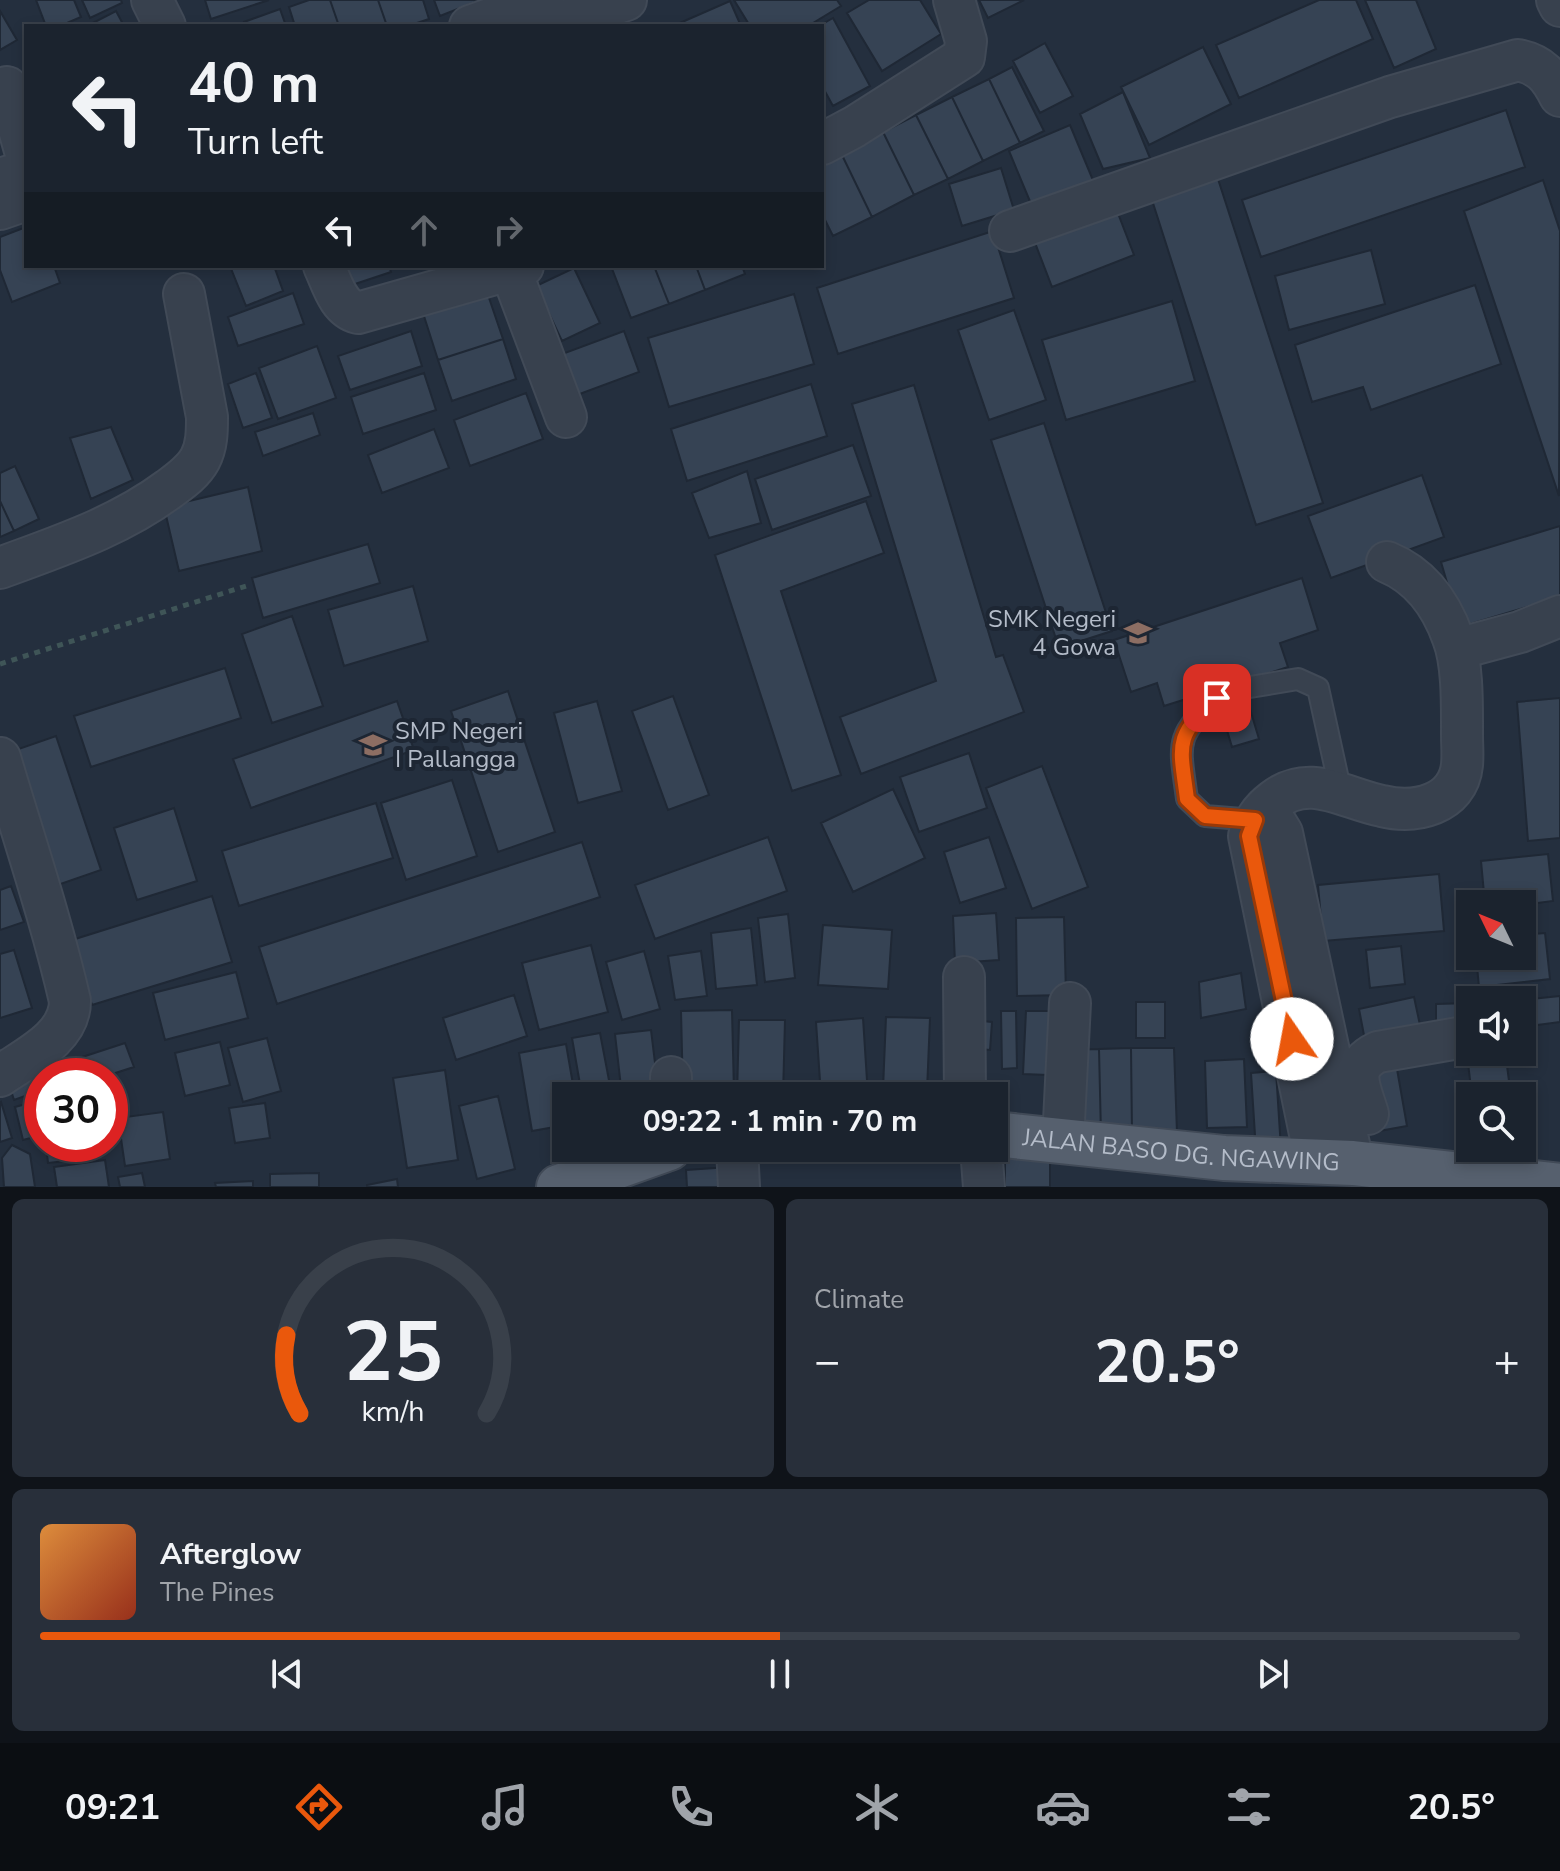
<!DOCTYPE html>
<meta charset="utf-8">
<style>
:root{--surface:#1b232e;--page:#282f3a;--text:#f1f3f6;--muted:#a0a4aa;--line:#39404a;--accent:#ea580c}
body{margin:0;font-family:"Nunito Sans",sans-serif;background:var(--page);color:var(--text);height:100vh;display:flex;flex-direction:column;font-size:30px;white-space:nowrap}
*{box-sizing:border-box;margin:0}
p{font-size:26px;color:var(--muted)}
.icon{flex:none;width:44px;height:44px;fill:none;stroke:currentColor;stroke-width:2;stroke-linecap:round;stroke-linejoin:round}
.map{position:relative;height:1187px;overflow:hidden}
.side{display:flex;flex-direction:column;gap:12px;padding:12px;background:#0f1319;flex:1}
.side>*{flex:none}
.guide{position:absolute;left:24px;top:24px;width:800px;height:244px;border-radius:0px;box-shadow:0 4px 12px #0003,0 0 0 2px var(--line);background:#1b232e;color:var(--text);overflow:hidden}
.needle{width:52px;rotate:313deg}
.fabs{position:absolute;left:1456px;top:890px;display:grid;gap:16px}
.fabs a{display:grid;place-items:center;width:80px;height:80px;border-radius:0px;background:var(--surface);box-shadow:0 4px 12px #0003,0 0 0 2px var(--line);font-size:40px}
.speed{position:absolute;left:24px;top:1058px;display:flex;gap:16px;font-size:40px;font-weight:700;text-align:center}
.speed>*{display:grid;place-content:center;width:104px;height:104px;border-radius:50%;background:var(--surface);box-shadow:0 4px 12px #0003,0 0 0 2px var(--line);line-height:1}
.speed .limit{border:12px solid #d22;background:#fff;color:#111}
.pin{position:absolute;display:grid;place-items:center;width:68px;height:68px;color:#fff;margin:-34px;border-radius:16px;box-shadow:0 4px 12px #0006}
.me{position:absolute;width:88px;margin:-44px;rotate:348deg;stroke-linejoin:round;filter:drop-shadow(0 0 6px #0008)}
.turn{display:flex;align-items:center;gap:28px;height:168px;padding:0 32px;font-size:36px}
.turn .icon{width:104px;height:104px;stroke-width:2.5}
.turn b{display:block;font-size:56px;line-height:68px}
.lanes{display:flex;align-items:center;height:76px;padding:0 32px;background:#0003;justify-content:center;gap:40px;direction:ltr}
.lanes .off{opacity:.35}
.big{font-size:60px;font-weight:700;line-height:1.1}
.side .widget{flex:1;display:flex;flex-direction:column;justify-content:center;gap:12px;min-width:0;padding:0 28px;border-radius:12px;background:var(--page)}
.side .dial{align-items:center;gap:0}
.dial svg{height:208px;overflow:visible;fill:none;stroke:var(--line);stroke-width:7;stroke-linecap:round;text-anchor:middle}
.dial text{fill:var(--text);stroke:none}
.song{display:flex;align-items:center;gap:24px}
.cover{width:96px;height:96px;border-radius:12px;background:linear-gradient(135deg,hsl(30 70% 55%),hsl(10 70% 35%))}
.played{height:8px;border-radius:4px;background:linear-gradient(90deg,var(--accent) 50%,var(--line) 50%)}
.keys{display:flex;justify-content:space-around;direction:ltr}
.heat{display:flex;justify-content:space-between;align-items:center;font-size:44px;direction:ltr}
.side .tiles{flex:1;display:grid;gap:12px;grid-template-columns:1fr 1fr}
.widget:last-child{grid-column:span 2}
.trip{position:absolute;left:552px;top:1082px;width:456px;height:80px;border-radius:0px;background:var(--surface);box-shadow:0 4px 12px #0003,0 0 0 2px var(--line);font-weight:700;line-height:80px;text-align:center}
.tab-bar{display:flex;height:128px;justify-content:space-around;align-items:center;background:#0b0e12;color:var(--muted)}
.tab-bar .icon{width:56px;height:56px}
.tab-bar .current{color:var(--accent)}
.tab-bar b{font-size:36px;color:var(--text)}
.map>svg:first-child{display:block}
.building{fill:#364354;stroke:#1f2835;stroke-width:2}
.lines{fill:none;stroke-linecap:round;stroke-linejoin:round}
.lane-casing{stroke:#414a57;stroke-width:24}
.street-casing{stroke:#414a57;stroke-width:44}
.primary-casing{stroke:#414a57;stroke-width:48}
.path{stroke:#3f5557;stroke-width:5;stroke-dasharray:6 6;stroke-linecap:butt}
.lane{stroke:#38414e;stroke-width:20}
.street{stroke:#38414e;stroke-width:40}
.primary{stroke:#56606e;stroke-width:44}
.route-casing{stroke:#983908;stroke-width:20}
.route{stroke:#ea580c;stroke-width:14}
.labels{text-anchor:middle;stroke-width:8;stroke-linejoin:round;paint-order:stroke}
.poi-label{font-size:24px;fill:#b4bcc9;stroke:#1d2633;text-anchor:end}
.street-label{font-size:24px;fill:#b4bcc9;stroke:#1d2633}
</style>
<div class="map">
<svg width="1560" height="1187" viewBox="0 0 1560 1187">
<rect width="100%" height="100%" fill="#242f3e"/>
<path class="building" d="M36,0H74L81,17L60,26H46Z
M82,0H121L122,3L90,18Z
M205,0H269L211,19Z
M309,0H330L339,26H295L289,7Z
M330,0H378L387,26H339Z
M378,0H423L429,19L408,26H387Z
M434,0H478V1L440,16Z
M734,0H837L841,6L808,26H750Z
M869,0H920L941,34L882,71L847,13Z
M979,0H1024L988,18Z
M1319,0H1356L1373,39L1239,98L1216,45Z
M1365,0H1416L1436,49L1394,68Z
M730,1L741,26H673Z
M280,9L286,26H245L244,22Z
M0,11L17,40L0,50Z
M116,11L124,26H87Z
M833,18L870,86L833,106L822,86V26H819Z
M1045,43L1073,96L1040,113L1013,61Z
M1203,47L1231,104L1149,145L1121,87Z
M1012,67L1044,131L1020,143L989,79Z
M989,79L1020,143L983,161L952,97Z
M1123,92L1150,158L1103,169L1080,114Z
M952,97L983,161L948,179L916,115Z
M1506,110L1525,167L1261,257L1242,200Z
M916,115L948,179L914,195L883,132Z
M1070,125L1095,185L1034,211L1009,151Z
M883,132L914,195L872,217L841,153Z
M841,153L872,217L833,236L822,214V162Z
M1001,168L1014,210L962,226L949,184Z
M1218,179L1323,503L1256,525L1152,200Z
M1543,180L1560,231L1559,496L1464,211Z
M1114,203L1134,255L1052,287L1032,235Z
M26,227V266H54L60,283L12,302L0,270V237Z
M993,231L1014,298L838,354L817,288Z
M1371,250L1385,304L1289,330L1275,276Z
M230,266H274L283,291L246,306Z
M339,266H389L391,272L346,287Z
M611,266H654L669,304L631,318Z
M654,266H696L705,290L669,304Z
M696,266H742L745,274L705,290Z
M574,268L600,323L562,341L536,286Z
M1475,285L1501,364L1371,410L1363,387L1312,402L1295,345Z
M487,292L503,339L438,360L423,313Z
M293,293L304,324L238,346L228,317Z
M794,294L814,364L669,407L648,338Z
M1172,301L1195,381L1066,420L1042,340Z
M1014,310L1046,400L989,420L958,330Z
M411,331L422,366L350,390L338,356Z
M624,331L639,372L577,395L562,354Z
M503,339L516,379L452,401L438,360Z
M317,346L336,398L278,419L259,368Z
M256,373L272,418L243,428L228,384Z
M424,373L436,410L363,434L351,397Z
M811,384L827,436L687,481L671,429Z
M914,385L996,657L1003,655L1024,712L861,774L840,717L936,681L852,404Z
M526,393L543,439L470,466L454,420Z
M313,413L320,435L263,456L255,432Z
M1044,423L1112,631L1059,648L991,440Z
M111,427L133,480L91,499L70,438Z
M434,429L449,468L382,493L368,455Z
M853,445L871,496L772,530L755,479Z
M15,466L39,519L14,531L0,501V473Z
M747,471L761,523L709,538L692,493Z
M1422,475L1444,537L1331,578L1308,516Z
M248,487L262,551L179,571L164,507Z
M0,501L14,531L0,537Z
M866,501L884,553L781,591L841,775L792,791L715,555Z
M1560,526V597L1460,627L1441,562Z
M368,544L380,583L263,618L252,578Z
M1302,578L1318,630L1280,643L1288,667L1242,682L1259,739L1232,747L1215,690L1164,706L1157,683L1131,692L1114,640Z
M413,586L428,641L344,666L328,610Z
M292,616L323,706L272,723L242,634Z
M225,668L241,718L91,767L74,716Z
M508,691L555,832L498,852L451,711Z
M673,696L709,795L668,810L632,711Z
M1560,698V838L1528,841L1517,702Z
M397,701L414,750L251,808L233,759Z
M597,701L622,791L578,803L554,713Z
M56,736L101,870L49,888L4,754Z
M969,753L987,808L919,832L900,777Z
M1042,766L1088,887L1032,909L986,788Z
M452,780L477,856L406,880L381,803Z
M893,789L925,858L853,892L821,823Z
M376,803L393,858L239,906L222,851Z
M174,808L197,881L137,900L114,828Z
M768,837L787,891L655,939L635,885Z
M989,837L1006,888L960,903L944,852Z
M582,842L600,897L277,1004L259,947Z
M1548,854L1553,901L1522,905L1485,904L1481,861Z
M1439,874L1444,931L1323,941L1318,885Z
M11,886L24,922L0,930V890Z
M212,896L232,962L92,1005L72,940Z
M996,913L999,960L955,963L953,916Z
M788,914L795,978L765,982L758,918Z
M1064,917L1066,995L1017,996L1016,918Z
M823,925L892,930L888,989L818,985Z
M751,928L757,985L716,989L711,933Z
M1545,933L1550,979L1479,987L1476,956H1522V935Z
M591,945L608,1012L539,1030L522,963Z
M1401,946L1405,984L1370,988L1366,950Z
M14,950L32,1008L0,1018V954Z
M644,951L660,1009L622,1020L606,962Z
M701,951L707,996L675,1000L668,956Z
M236,972L248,1018L165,1040L153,993Z
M1241,973L1246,1009L1201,1018L1199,982Z
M514,995L527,1036L456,1060L443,1018Z
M1560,996V1022L1522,1027V1000Z
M1414,997L1423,1039L1367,1051L1359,1009Z
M1136,1002H1165V1038H1136Z
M1470,1003V1033L1436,1034V1004Z
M732,1010L734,1092L683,1094L681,1011Z
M1001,1011H1016L1017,1068L1002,1069Z
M1026,1011H1051L1048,1075L1023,1074Z
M886,1017L930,1018L927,1091L883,1089Z
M863,1018L868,1096H821L816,1022Z
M739,1020H785L783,1096H737Z
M973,1020L992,1022L990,1050L970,1048Z
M651,1030L659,1096H622L615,1034Z
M600,1033L612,1096H582L572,1038Z
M267,1038L281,1091L243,1102L228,1048Z
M220,1042L230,1085L185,1096L175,1053Z
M125,1043L134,1067L106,1076H72L67,1062Z
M566,1044L575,1096H566V1125L532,1131L519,1053Z
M1131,1048L1132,1134L1101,1135L1099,1049Z
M1131,1048H1174L1177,1133L1132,1134Z
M1099,1049L1101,1135L1072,1136L1070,1050Z
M1506,1058L1511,1096H1472L1468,1063Z
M1244,1059L1247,1127L1207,1128L1205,1061Z
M45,1068L47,1076H42V1090L14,1100L8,1081Z
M1397,1069L1407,1126L1379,1131L1370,1073Z
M445,1070L458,1160L407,1168L393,1078Z
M1276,1071L1281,1149L1256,1151L1251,1073Z
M498,1096L515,1169L477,1179L459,1106Z
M1,1102L12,1138L0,1142V1103Z
M33,1102L42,1135L23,1140L15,1107Z
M265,1103L270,1138L235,1143L229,1108Z
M163,1112L170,1159L125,1166L118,1118Z
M46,1144H91L93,1158L48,1163Z
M12,1145L30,1154L35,1187H4L2,1158Z
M1005,1145L1050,1148V1187H1005Z
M105,1160L109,1187H57L54,1167Z
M730,1167L732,1187H687L686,1170Z
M142,1173L145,1187H120L118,1177Z
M319,1173V1187H270V1174Z
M397,1179L398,1187H367V1185Z
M253,1181V1187H216L215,1183Z"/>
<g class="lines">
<g class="lane-casing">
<path id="lane" d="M1244,688L1298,679L1318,688L1341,793
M1217,698C1173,737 1180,745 1187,799L1205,816L1255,820"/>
</g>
<g class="street-casing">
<path id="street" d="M152,0L165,26
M1557,0L1560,6
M470,26L543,0
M550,26L626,0
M7,87L26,154
M822,144L854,127L964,57L966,41L954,0
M0,179L26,171
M0,209L26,200
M1010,231L1390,97L1518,60C1541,65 1550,76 1560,96
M324,266C332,283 338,308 358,313L523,266
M511,271L566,417
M0,568C59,546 118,527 169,489C180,481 193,472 200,459C207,446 207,431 207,417L184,294
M1457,649L1520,632L1560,616
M0,758C24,839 51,919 70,1001C70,1038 27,1057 0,1076
M1266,807L1282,833L1353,1163
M964,977L965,1096
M671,1077V1096
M1368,1114C1360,1087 1347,1067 1378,1052L1470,1036
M1063,1141L1070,1003
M737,1148L739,1187
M981,1148L984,1187
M1316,1163L1249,836C1254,821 1260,811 1273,801C1309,772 1343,798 1382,806C1415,814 1458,805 1462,765C1463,755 1462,745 1462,735C1462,707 1463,663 1453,638C1441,604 1421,576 1387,562"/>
</g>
<g class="primary-casing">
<g id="primary">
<path id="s1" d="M994,1134L1224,1158L1353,1163L1560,1186"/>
<path d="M559,1187L669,1148"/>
</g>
</g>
<path class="path" d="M0,664L246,586"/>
<use href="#lane" class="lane"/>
<use href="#street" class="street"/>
<use href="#primary" class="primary"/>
</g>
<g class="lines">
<g class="route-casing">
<path id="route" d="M1217,698C1173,737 1180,745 1187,799L1205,816L1255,820L1249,836L1292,1039"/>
</g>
<use href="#route" class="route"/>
</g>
<defs>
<g id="school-bare" transform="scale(2.16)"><path d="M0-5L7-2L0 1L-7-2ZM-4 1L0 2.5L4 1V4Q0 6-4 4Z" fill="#8d6e63" stroke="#1d2633" stroke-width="2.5" paint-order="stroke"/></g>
</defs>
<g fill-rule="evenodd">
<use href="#school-bare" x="1138" y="633"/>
<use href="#school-bare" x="373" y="745"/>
</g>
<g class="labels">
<g class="poi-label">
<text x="1116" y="627">SMK Negeri<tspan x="1116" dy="28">4 Gowa</tspan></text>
<text x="395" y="739" text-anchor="start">SMP Negeri<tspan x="395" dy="28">I Pallangga</tspan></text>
</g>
<g class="street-label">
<text dy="8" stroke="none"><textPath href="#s1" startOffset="188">JALAN BASO DG. NGAWING</textPath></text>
</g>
</g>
</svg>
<div class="fabs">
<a><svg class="needle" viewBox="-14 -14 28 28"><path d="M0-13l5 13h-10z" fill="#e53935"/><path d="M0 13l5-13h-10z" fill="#a0a4aa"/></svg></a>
<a><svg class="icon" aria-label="sound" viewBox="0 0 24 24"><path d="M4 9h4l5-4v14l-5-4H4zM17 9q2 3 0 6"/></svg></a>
<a><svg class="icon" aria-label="search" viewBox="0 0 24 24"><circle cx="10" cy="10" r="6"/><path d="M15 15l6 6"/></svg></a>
</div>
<div class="speed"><div class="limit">30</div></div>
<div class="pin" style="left:1217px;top:698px;background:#d93025"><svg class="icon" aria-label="arrive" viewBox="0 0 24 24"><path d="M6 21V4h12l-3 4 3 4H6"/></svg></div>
<svg class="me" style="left:1292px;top:1039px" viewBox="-20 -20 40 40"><circle r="19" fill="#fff"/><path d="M0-13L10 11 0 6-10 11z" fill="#ea580c"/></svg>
<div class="trip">09:22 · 1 min · 70 m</div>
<div class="guide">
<div class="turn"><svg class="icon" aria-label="left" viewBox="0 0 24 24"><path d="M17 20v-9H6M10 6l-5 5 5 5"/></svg><div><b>40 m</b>Turn left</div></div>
<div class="lanes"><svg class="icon" aria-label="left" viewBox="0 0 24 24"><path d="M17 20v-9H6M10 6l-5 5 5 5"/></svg><svg class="icon off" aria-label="ahead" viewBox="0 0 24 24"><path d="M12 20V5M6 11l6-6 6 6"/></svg><svg class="icon off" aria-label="right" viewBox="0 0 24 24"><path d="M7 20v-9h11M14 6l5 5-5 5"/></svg></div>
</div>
</div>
<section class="side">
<div class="tiles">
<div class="widget dial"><svg viewBox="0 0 100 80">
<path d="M14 69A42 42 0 1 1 86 69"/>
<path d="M14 69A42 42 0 0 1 9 39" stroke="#ea580c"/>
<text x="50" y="56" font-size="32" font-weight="700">25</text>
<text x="50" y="72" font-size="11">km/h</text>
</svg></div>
<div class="widget"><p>Climate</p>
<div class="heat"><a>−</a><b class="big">20.5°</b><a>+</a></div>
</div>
<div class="widget">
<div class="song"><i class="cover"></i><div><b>Afterglow</b><p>The Pines</p></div></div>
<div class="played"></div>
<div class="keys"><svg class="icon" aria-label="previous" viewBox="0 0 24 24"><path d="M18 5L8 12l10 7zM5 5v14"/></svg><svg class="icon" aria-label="pause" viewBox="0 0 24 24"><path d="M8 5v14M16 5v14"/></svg><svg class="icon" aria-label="next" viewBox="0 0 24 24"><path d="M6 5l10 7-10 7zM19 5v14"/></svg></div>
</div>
</div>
</section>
<nav class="tab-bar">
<b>09:21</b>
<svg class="icon current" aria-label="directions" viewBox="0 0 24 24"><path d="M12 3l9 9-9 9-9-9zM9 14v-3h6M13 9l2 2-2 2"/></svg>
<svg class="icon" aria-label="music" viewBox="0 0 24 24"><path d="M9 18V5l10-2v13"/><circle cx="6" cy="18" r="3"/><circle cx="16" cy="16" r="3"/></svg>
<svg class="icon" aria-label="phone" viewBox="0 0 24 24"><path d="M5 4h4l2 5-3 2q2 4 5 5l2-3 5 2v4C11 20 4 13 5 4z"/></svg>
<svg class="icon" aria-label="climate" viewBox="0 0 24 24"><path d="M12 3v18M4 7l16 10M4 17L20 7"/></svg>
<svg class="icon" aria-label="car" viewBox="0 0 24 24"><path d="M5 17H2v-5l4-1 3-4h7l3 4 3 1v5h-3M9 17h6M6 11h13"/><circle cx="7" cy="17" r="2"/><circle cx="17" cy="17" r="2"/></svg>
<svg class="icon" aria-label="filters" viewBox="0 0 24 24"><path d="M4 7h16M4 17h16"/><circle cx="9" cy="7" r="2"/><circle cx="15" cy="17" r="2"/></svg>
<b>20.5°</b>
</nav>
